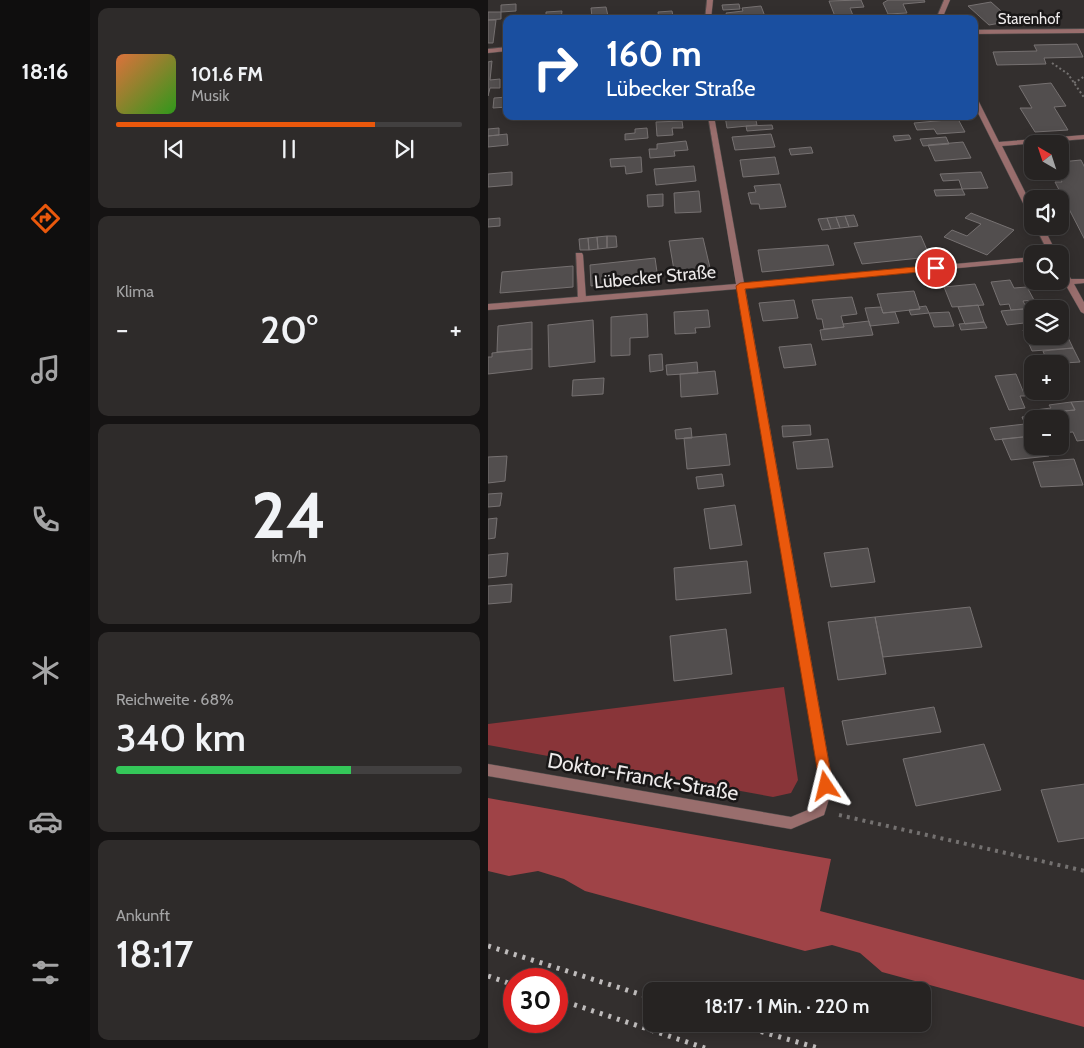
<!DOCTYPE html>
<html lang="de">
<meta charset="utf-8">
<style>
:root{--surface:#262322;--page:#2e2b2a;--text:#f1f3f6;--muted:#a4a4a5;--line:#424040;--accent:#ea580c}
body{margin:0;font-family:Cabin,sans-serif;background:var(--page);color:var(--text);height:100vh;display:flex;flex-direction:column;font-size:19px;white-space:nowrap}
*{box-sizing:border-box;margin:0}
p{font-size:16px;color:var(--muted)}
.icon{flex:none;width:28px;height:28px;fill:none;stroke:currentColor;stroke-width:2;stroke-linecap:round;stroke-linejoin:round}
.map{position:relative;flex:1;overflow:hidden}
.drawer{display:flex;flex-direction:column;gap:8px;padding:8px;background:#151313;width:398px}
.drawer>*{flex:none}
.hud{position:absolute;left:15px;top:15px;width:475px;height:105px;border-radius:10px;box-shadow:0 2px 12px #0003,0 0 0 1px var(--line);background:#1a4fa0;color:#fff;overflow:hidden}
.needle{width:32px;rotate:321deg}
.tools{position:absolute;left:536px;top:135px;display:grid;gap:10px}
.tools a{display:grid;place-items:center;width:45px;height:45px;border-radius:10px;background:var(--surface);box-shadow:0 2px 12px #0003,0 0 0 1px var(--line);font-size:25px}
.speed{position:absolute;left:15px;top:968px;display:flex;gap:10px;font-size:25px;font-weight:700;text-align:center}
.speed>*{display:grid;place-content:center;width:65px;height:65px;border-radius:50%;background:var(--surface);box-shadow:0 2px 12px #0003,0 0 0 1px var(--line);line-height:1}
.speed .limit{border:8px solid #d22;background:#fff;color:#111}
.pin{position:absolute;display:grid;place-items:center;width:42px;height:42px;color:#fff;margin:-21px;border:2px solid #fff;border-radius:50%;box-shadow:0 1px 5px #0007}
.me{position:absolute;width:55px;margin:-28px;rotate:350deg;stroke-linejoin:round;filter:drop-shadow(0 0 4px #0008)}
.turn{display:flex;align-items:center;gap:18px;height:105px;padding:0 20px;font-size:22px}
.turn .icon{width:65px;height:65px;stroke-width:2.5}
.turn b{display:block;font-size:35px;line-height:42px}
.big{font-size:38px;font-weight:600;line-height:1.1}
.drawer .tile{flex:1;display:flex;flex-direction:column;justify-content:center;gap:8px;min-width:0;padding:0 18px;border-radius:10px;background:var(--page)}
.drawer .dial{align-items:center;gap:0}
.dial b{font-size:65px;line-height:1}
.song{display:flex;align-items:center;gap:15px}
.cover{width:60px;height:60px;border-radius:8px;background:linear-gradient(135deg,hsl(20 70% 55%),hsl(110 70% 35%))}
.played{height:5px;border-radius:2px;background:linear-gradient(90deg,var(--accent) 75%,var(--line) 75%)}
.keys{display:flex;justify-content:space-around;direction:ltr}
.heat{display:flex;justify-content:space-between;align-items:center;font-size:28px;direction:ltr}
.charge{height:8px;border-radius:4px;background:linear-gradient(90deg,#34c759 68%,var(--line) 0)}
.trip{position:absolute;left:155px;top:982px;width:288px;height:50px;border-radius:10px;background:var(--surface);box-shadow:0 2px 12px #0003,0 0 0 1px var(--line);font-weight:600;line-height:50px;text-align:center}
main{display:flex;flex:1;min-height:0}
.dock{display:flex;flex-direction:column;width:90px;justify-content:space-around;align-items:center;background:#0f0e0e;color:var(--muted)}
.dock .icon{width:35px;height:35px}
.dock .selected{color:var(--accent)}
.dock b{font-size:22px;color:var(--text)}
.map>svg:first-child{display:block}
.green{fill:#893539}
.forest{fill:#9f4347}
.building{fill:#524e4e;stroke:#767171}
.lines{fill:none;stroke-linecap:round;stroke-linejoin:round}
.service-casing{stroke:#514d4c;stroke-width:1}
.minor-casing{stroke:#514d4c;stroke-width:1}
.path-far1{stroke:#747170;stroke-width:2;stroke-dasharray:2 2.5;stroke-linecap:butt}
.path{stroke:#747170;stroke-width:4;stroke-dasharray:3 5;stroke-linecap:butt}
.service{fill:#996e6d;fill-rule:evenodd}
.minor{fill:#996e6d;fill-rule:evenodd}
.rail{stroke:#bebbbb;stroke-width:5;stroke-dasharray:3 6;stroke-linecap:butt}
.route{fill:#ea580c;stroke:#983908}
.labels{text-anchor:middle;stroke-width:5;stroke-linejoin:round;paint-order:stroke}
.far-street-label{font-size:15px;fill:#edeaea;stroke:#191717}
.street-label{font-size:18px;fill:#edeaea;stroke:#191717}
.near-street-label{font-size:21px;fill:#edeaea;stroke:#191717}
</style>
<main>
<nav class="dock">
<b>18:16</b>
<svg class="icon selected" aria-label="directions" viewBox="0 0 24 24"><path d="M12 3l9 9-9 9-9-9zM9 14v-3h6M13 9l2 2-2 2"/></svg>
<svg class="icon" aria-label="music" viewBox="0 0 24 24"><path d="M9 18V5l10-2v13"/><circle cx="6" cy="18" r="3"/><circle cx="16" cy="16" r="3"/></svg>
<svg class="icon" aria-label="phone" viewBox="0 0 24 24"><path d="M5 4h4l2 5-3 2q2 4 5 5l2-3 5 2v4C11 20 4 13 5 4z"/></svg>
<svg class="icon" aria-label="climate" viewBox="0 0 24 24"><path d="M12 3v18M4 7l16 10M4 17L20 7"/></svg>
<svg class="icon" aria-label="car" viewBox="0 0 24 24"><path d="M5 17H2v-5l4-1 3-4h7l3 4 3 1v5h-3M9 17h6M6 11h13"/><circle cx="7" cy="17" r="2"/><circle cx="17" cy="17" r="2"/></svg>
<svg class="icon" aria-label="filters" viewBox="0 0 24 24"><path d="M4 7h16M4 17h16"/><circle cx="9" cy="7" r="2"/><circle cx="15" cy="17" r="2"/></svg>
</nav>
<section class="drawer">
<div class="tile">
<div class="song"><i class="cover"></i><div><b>101.6 FM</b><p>Musik</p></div></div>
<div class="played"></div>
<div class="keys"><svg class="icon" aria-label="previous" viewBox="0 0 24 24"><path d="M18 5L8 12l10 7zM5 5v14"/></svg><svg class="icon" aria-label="pause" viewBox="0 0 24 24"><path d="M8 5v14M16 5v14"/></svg><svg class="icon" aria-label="next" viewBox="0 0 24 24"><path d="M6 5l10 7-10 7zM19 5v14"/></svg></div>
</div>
<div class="tile"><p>Klima</p>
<div class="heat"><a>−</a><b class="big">20°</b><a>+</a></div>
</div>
<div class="tile dial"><b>24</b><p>km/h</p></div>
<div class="tile"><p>Reichweite · 68%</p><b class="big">340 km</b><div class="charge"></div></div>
<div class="tile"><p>Ankunft</p><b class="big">18:17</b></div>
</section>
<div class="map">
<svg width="597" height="1048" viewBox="0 0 597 1048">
<rect width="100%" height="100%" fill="#332f2e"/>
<path class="green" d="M296,687L310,780L303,793L285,797L0,745V724Z"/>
<path class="forest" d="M0,798L343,859L332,911L596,980V1027L394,972L372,953L344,945L317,951L97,891L76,879L50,871L21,876L0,871Z"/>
<path class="building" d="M373,0L376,7L362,8L366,18L348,19L341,1Z
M400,0H436L437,2L415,4L419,13L400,14L395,3Z
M503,2L524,21L501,25L480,6Z
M28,4V11L13,12V5Z
M251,4L252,9L235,10L234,5Z
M273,6L278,19H240L238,13L255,11L254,8Z
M118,7L120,16L104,17L103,8Z
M74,11L73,19H58V12Z
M184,11L185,16H199L200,19H171L170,12Z
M0,12H13V19L0,20Z
M44,15V19H20V17Z
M0,20H8L5,43H0Z
M589,44L595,57L556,58L558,64L509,65L505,52L549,51L546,45Z
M4,61L2,80L12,79V88H2L0,96V62Z
M563,83L578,106L566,107L580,130L547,132L532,108H544L531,86Z
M19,97V107L5,108L6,98Z
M237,116H267L269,125L239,128Z
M470,119L477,132L449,134L446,129L429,130L426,123Z
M194,121L195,128H184L185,135L169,136L168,122Z
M284,125L285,129L259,131L258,126Z
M11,128V135L0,136V129Z
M159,128L160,138L137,140V134L147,133V129Z
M19,134L20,145L0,147V136Z
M283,134L287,147L247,150L244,137Z
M421,135L423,139L407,141L405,136Z
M458,137L461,144L435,146L432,139Z
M198,141L200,150L186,151L187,156L162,158L161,149H169V144Z
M475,142L483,158L447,161L440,145Z
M323,147L325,153L303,155L301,149Z
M153,157L154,172L138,174L137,166L123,167L122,159Z
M287,157L291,174L255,177L252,160Z
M593,160L597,168V240L567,182H574L568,171H572V162Z
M206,166L208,181L168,185L166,169Z
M24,172V185L0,187V174Z
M493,172L500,188L474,189L471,180L455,181L452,174Z
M292,184L298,207L272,209L271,204H263L260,193L268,192L266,186Z
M474,189L477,195L448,196L446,190Z
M211,191L213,212L187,213L186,193Z
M175,194V206L160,207L159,195Z
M483,213L526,230L499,255L456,237L464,230L479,236L493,224L477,218Z
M366,215L370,226L361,227L357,216Z
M357,216L361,227L352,228L348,217Z
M348,217L352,228L343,229L339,218Z
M12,218V226L0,227V219Z
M339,218L343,229L334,230L330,219Z
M119,236H128L129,247L119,248Z
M119,236V248L110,249L109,237Z
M433,236L442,257L374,264L366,243Z
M109,237L110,249L101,250L100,238Z
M100,238L101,250H92L91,239Z
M215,238L223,272L187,276L181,241Z
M340,245L346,265L274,272L270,250Z
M167,258L170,279L103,286L102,265Z
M85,266V287L12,293L14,272Z
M522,280L526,288L539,287L546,300L535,301L539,309L523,310L521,304L512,305L503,282Z
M487,284L496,305L464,307L456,287Z
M426,291L432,309L395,313L389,294Z
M364,297L369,314L353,316L356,327L336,329L334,319H329L324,300Z
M306,300L310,318L275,321L271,303Z
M490,305L496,322L477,324L470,307Z
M438,306L441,313L423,315L421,310L432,309L431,307Z
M393,307L395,313L407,312L411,323L382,326L377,308Z
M544,308L545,322L519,325L513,311Z
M220,310L222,327L207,328L208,333L187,334L186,312Z
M461,312L466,326L446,327L441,313Z
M159,314L160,337L142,338V355L123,356V317Z
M105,320L107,362L61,367L60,325Z
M381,321L385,335L334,340L332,330L356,327L355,324Z
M44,322V349L9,352L10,326Z
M496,322L499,328L473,330L471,324Z
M572,327H575L585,348L544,351L535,330L545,329V336H572Z
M323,344L328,365L296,368L291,347Z
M585,348L592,362L560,364L555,351Z
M44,349V369L0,374V357H4V353Z
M174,354L175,370L162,372L161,355Z
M209,362L210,373L179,375L178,365Z
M227,371L230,394L193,397L192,374Z
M528,374L537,396H532L537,408L521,410L507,376Z
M116,378L115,394L84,396L85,380Z
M597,401V440L589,441L585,432L572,433V419H556L554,413L587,410L583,402Z
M583,402L587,410L554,413L556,419H545V436L507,440L502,428L537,424L534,417L549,415L547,410L563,408L561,405Z
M322,425L323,435L295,437L294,426Z
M203,428L204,438L188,439L187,430Z
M238,434L242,465L199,469L196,438Z
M545,436V446H557L561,456L523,460L514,439Z
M340,439L345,467L309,469L305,442Z
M19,456L17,481L0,483V457Z
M586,459L595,485L553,487L545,462Z
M234,474L236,486L210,489L208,477Z
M14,493L12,506L0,507V494Z
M247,505L254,545L222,549L216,509Z
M9,518L7,538L0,539V519Z
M380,548L387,582L343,587L336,553Z
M20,553L18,576L0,578V555Z
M259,561L263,593L188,600L186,568Z
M24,584L23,602L0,604V586Z
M482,607L494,647L395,657L387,617Z
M387,617L398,674L350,680L340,622Z
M238,629L244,674L186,681L182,636Z
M446,707L453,732L359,745L354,721Z
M496,744L513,790L428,806L415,759Z
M597,784V838L570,842L553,790Z"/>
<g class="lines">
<g class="service-casing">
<path id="service" d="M88,253H94L95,255L98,299L94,302L90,299Z"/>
</g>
<g class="minor-casing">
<path id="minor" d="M219,0H225L223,19H217Z
M456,0H462L454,19H448Z
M597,29V33L486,34V30Z
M19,47V51L0,53V49Z
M486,96L489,98L511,142L597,135V139L514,146L545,208V217L541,215L486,105Z
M220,116H226L256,283L545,257V261L257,288L345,786L336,815L303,829L0,776V764L303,817L327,807L333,786L249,289L0,310V304L248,284Z
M547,226H555L569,254H561Z
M572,265H575L583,279H597V283L586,284L597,304V314L593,312L572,275Z"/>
</g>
<path class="path-far1" d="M564,63L580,74L597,99
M586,83L597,76"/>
<path class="path" d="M351,815L597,871"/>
<use href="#service" class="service"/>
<use href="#minor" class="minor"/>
<path class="rail" d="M0,946L164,998
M0,976L26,985
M69,999L217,1048
M247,1024L330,1048"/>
</g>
<path class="route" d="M448,265L452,268L451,270L257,289L345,786L343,791L338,793L334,791L332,786L248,286L252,283Z"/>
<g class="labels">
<g class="far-street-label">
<text x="541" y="24">Starenhof</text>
</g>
<g class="street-label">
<text transform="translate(167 277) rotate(-5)" y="6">Lübecker Straße</text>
</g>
<g class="near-street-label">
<text transform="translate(155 777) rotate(10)" y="7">Doktor-Franck-Straße</text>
</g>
</g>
</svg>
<div class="tools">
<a><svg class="needle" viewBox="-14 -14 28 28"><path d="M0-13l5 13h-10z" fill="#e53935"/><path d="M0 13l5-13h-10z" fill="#a4a4a5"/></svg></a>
<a><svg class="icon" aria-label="sound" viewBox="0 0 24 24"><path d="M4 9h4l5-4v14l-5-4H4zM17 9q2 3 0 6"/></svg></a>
<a><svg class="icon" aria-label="search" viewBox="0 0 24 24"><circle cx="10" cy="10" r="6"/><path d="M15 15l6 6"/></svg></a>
<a><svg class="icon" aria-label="layers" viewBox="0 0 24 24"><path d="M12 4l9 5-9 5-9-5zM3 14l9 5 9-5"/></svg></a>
<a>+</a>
<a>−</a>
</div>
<div class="speed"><div class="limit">30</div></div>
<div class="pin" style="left:448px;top:268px;background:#d93025"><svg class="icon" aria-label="arrive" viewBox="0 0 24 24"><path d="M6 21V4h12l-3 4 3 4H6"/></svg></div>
<svg class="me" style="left:338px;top:786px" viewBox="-20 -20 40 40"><path d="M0-17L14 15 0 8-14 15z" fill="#ea580c" stroke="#fff" stroke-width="4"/></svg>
<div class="trip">18:17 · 1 Min. · 220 m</div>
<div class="hud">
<div class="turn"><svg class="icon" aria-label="right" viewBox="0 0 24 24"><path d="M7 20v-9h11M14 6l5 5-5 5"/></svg><div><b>160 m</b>Lübecker Straße</div></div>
</div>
</div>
</main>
